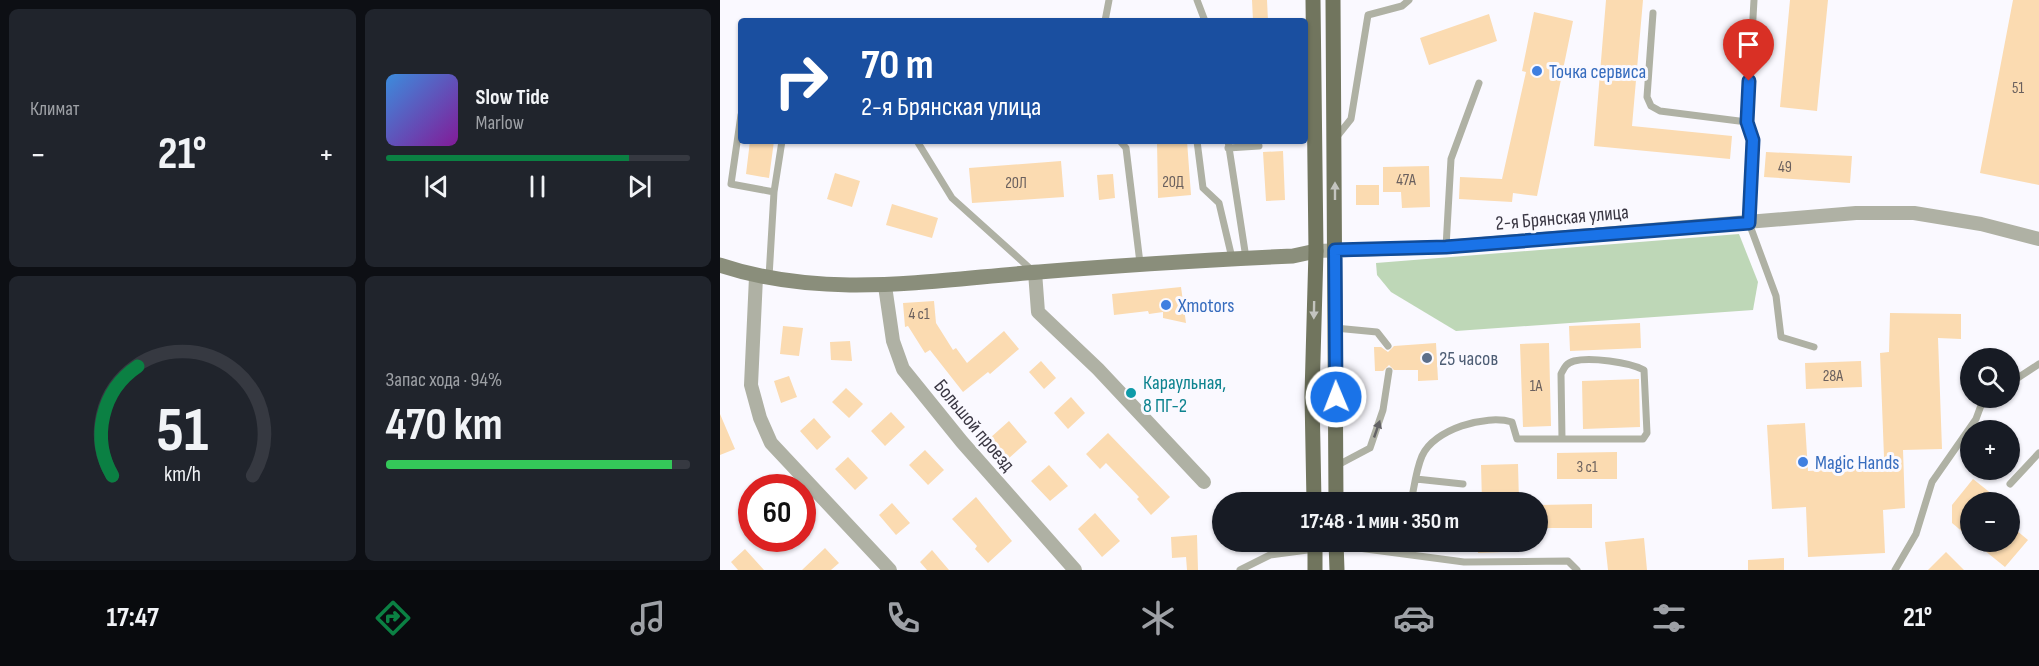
<!DOCTYPE html>
<html lang="ru">
<meta charset="utf-8">
<style>
:root{--surface:#171b24;--page:#20242c;--text:#f1f3f6;--muted:#9ea1a6;--line:#363941;--accent:#0b8043}
body{margin:0;font-family:"Sofia Sans Condensed",sans-serif;background:var(--page);color:var(--text);height:100vh;display:flex;flex-direction:column;font-size:22px;white-space:nowrap}
*{box-sizing:border-box;margin:0}
p{font-size:20px;color:var(--muted)}
.icon{flex:none;width:33px;height:33px;fill:none;stroke:currentColor;stroke-width:2;stroke-linecap:round;stroke-linejoin:round}
.map{position:relative;flex:1;overflow:hidden}
.side{display:flex;flex-direction:column;gap:9px;padding:9px;background:#0d0f14;width:720px}
.side>*{flex:none}
.hud{position:absolute;left:18px;top:18px;width:570px;height:126px;border-radius:6px;box-shadow:0 2px 4px #0004;background:#1a4fa0;color:#fff;overflow:hidden}
.tools{position:absolute;left:1240px;top:348px;display:grid;gap:12px}
.tools a{display:grid;place-items:center;width:60px;height:60px;border-radius:50%;background:var(--surface);box-shadow:0 2px 4px #0004;font-size:30px}
.speed{position:absolute;left:18px;top:474px;display:flex;gap:12px;font-size:30px;font-weight:700;text-align:center}
.speed>*{display:grid;place-content:center;width:78px;height:78px;border-radius:50%;background:var(--surface);box-shadow:0 2px 4px #0004;line-height:1}
.speed .limit{border:9px solid #d22;background:#fff;color:#111}
.pin{position:absolute;display:grid;place-items:center;width:51px;height:51px;color:#fff;margin:-62px -26px;border-radius:50% 50% 50% 0;rotate:-45deg;box-shadow:0 0 6px #0007}
.pin .icon{rotate:45deg}
.me{position:absolute;width:66px;margin:-33px;rotate:359deg;stroke-linejoin:round;filter:drop-shadow(0 0 4px #0008)}
.turn{display:flex;align-items:center;gap:21px;height:126px;padding:0 24px;font-size:27px}
.turn .icon{width:78px;height:78px;stroke-width:2.5}
.turn b{display:block;font-size:42px;line-height:51px}
.big{font-size:45px;font-weight:700;line-height:1.1}
.side .tile{flex:1;display:flex;flex-direction:column;justify-content:center;gap:9px;min-width:0;padding:0 21px;border-radius:9px;background:var(--page)}
.side .dial{align-items:center;gap:0}
.dial svg{height:156px;overflow:visible;fill:none;stroke:var(--line);stroke-width:7;stroke-linecap:round;text-anchor:middle}
.dial text{fill:var(--text);stroke:none}
.song{display:flex;align-items:center;gap:18px}
.cover{width:72px;height:72px;border-radius:9px;background:linear-gradient(135deg,hsl(210 70% 55%),hsl(290 70% 35%))}
.played{height:6px;border-radius:3px;background:linear-gradient(90deg,var(--accent) 80%,var(--line) 80%)}
.keys{display:flex;justify-content:space-around;direction:ltr}
.heat{display:flex;justify-content:space-between;align-items:center;font-size:33px;direction:ltr}
.charge{height:9px;border-radius:4px;background:linear-gradient(90deg,#34c759 94%,var(--line) 0)}
.side .tiles{flex:1;display:grid;gap:9px;grid-template-columns:repeat(2,1fr)}
.trip{position:absolute;left:492px;top:492px;width:336px;height:60px;border-radius:30px;background:var(--surface);box-shadow:0 2px 4px #0004;font-weight:700;line-height:60px;text-align:center}
.menu{display:flex;height:96px;justify-content:space-around;align-items:center;background:#090b0e;color:var(--muted)}
.menu .icon{width:42px;height:42px}
.menu .selected{color:var(--accent)}
.menu b{font-size:27px;color:var(--text)}
main{display:flex;flex:1;min-height:0}
.map>svg:first-child{display:block}
.green{fill:#bed7b7}
.building{fill:#fbdbb1}
.lines{fill:none;stroke-linecap:round;stroke-linejoin:round}
.lane{stroke:#afb1a4;stroke-width:7}
.street{stroke:#afb1a4;stroke-width:14}
.secondary{stroke:#8a8e7b;stroke-width:15}
.primary{stroke:#71755e;stroke-width:15}
.oneway{fill:#c3c4bf}
.oneway2{fill:#636265}
.route-casing{stroke:#114b97;stroke-width:15}
.route{stroke:#1a73e8;stroke-width:10}
.shop-dot{fill:#3f7fe0;stroke:#faf9ff;stroke-width:2}
.service-dot{fill:#5c6f8a;stroke:#faf9ff;stroke-width:2}
.culture-dot{fill:#0f9aa8;stroke:#faf9ff;stroke-width:2}
.labels{text-anchor:middle;stroke-width:6;stroke-linejoin:round;paint-order:stroke}
.number-label{font-size:16px;fill:#6a605e}
.shop-label{font-size:20px;fill:#366cbe;stroke:#faf9ff;text-anchor:start}
.street-label{font-size:20px;fill:#3a3743;stroke:#faf9ff}
.service-label{font-size:20px;fill:#4e5e75;stroke:#faf9ff;text-anchor:start}
.culture-label{font-size:20px;fill:#0d838f;stroke:#faf9ff;text-anchor:start}
</style>
<main>
<section class="side">
<div class="tiles">
<div class="tile"><p>Климат</p>
<div class="heat"><a>−</a><b class="big">21°</b><a>+</a></div>
</div>
<div class="tile">
<div class="song"><i class="cover"></i><div><b>Slow Tide</b><p>Marlow</p></div></div>
<div class="played"></div>
<div class="keys"><svg class="icon" aria-label="previous" viewBox="0 0 24 24"><path d="M18 5L8 12l10 7zM5 5v14"/></svg><svg class="icon" aria-label="pause" viewBox="0 0 24 24"><path d="M8 5v14M16 5v14"/></svg><svg class="icon" aria-label="next" viewBox="0 0 24 24"><path d="M6 5l10 7-10 7zM19 5v14"/></svg></div>
</div>
<div class="tile dial"><svg viewBox="0 0 100 80">
<path d="M14 69A42 42 0 1 1 86 69"/>
<path d="M14 69A42 42 0 0 1 27 13" stroke="#0b8043"/>
<text x="50" y="56" font-size="32" font-weight="700">51</text>
<text x="50" y="72" font-size="11">km/h</text>
</svg></div>
<div class="tile"><p>Запас хода · 94%</p><b class="big">470 km</b><div class="charge"></div></div>
</div>
</section>
<div class="map">
<svg width="1319" height="570" viewBox="0 0 1319 570">
<rect width="100%" height="100%" fill="#faf9ff"/>
<path class="green" d="M1019,234L1038,282L1033,310L736,331L671,292L657,275L656,263Z"/>
<path class="building" d="M532,0H547L548,21H533Z
M886,0H923L912,126L1012,136L1010,159L874,146Z
M1070,0H1108L1097,111L1060,107Z
M1293,0H1319V185L1260,173Z
M814,12L853,21L817,196L793,193L792,202L739,199L740,177L782,179L806,72L802,71Z
M769,14L777,41L709,65L700,38Z
M30,141H54L49,178L26,174Z
M437,141H467L471,195L438,198Z
M563,151L565,200L546,201L543,152Z
M1046,152L1132,156L1130,183L1044,177Z
M341,161L344,197L252,203L249,168Z
M709,166L710,207L682,208L681,192H663V167Z
M115,173L140,181L132,207L107,199Z
M393,174L395,198L379,200L377,175Z
M636,185H659V205H636Z
M172,204L218,218L212,238L166,225Z
M461,287L466,323L443,318V312L429,314L428,311L394,315L392,294Z
M214,301L216,323L233,350L236,348L247,363L284,331L299,349L270,374L268,372L243,392L210,350L205,353L188,326L185,327L183,303Z
M1170,313L1241,314V339L1218,338L1222,449L1183,450L1185,508L1163,510L1165,553L1088,557L1086,507L1052,509L1047,425L1085,423L1088,471L1159,467V457H1164L1160,353L1169,352Z
M920,323L921,348L850,351L849,326Z
M63,326L83,328L79,356L60,354Z
M130,341L132,361L111,360L110,342Z
M716,343L718,380L698,381V370H674L669,365L663,371H655L654,347H661L668,352L674,346Z
M829,343L831,426L803,427L800,344Z
M321,361L336,378L324,389L309,372Z
M1141,361L1142,387L1086,389L1085,363Z
M69,376L77,397L61,403L54,381Z
M919,379L920,427L863,429L862,381Z
M126,388L143,404L129,418L112,402Z
M351,397L365,413L348,429L334,413Z
M171,412L185,427L165,446L151,431Z
M0,414L15,449L0,455Z
M94,418L111,437L97,450L80,431Z
M289,421L307,442L288,459L270,438Z
M388,433L450,497L431,515L417,499L419,497L386,463L380,469L366,454Z
M205,450L224,470L208,485L189,465Z
M897,452V479H837V453Z
M128,457L148,478L135,490L115,469Z
M798,464L799,502H762L761,465Z
M329,465L348,486L330,501L311,481Z
M1253,479L1282,502H1251V539L1232,523V505Z
M256,497L292,541L268,563L255,549L257,546L232,519Z
M172,503L190,523L176,535L159,515Z
M872,504V528H818V505Z
M375,513L400,541L382,557L358,529Z
M1290,525L1308,540L1285,567L1254,542H1290Z
M477,535L478,570H467L466,557L452,558L451,537Z
M924,538L927,570H888L885,542Z
M758,542H784V552L758,553Z
M105,548L119,563L111,570H82Z
M25,549L44,570H18L11,562Z
M212,550L229,570H207L200,562Z
M1226,552L1244,570H1208Z
M1064,558V570H1028V560Z"/>
<g class="lines">
<path class="lane" d="M477,0L485,21
M1034,0L1027,122L1033,140L1029,223L1056,296L1061,337L1094,347
M933,13L927,97L931,106L940,111L1027,122
M385,21L389,0
M21,115L11,184L54,192
M615,139L631,119L648,15L682,6L689,0
M197,141L232,198L314,272
M400,141L406,148L420,263
M477,141L483,188L499,203L512,258
M508,141L526,258
M508,148L539,146
M726,247L731,159L759,83
M49,277L54,192L62,141
M615,328L657,332L668,346
M1290,383L1319,364
M616,466L650,448L663,410L669,371
M696,479L743,484
M1290,484L1319,453
M691,502C694,488 696,470 702,456C714,429 766,414 792,422L797,439H923L927,433L924,370C909,362 870,357 854,361C846,363 844,368 841,374L842,439
M616,545L744,562L848,561L857,570
M681,552L684,542
M520,570L550,555L595,549
M1175,570L1196,534L1212,482L1256,419L1263,400L1267,398"/>
<path class="street" d="M596,251L726,247L1136,213H1194L1261,224L1319,239
M315,272L318,312L378,369L484,482
M36,277L31,385L40,418L51,443L170,570
M165,286L173,341L183,369L242,442L355,570"/>
<path class="secondary" d="M0,265C104,300 212,280 319,272C404,265 488,260 573,256L596,251"/>
<path class="primary" d="M593,0L596,251L592,395L594,502
M613,0L616,502
M595,542V570
M616,542L617,570"/>
</g>
<defs><path id="oneway-solid" d="M-6-.8H1V-3.2L6.5 0L1 3.2V.8H-6Z" transform="scale(1.5)"/></defs>
<g class="oneway">
<use href="#oneway-solid" transform="translate(615 191) rotate(-90)"/>
<use href="#oneway-solid" transform="translate(594 310) rotate(91)"/>
</g>
<use class="oneway2" href="#oneway-solid" transform="translate(657 429) rotate(-71)"/>
<g class="lines">
<g class="route-casing">
<path id="route" d="M616,397L615,250L726,247L1029,223L1033,140L1027,122L1029,81"/>
</g>
<use href="#route" class="route"/>
</g>
<g class="shop-dot">
<circle cx="817" cy="71" r="6"/>
<circle cx="446" cy="305" r="6"/>
<circle cx="1083" cy="462" r="6"/>
</g>
<circle class="service-dot" cx="707" cy="358" r="6"/>
<circle class="culture-dot" cx="411" cy="393" r="6"/>
<g class="labels">
<g class="number-label">
<text x="1298" y="93">51</text>
<text x="1065" y="172">49</text>
<text x="686" y="185">47А</text>
<text x="453" y="187">20Д</text>
<text x="296" y="188">20Л</text>
<text x="199" y="319">4 с1</text>
<text x="1113" y="381">28А</text>
<text x="816" y="391">1А</text>
<text x="867" y="472">3 с1</text>
</g>
<g class="shop-label">
<text x="829" y="78">Точка сервиса</text>
<text x="458" y="312">Xmotors</text>
<text x="1095" y="469">Magic Hands</text>
</g>
<g class="street-label">
<text transform="translate(842 217) rotate(-5)" y="7">2-я Брянская улица</text>
<text transform="translate(255 425) rotate(50)" y="7">Большой проезд</text>
</g>
<g class="service-label">
<text x="719" y="365">25 часов</text>
</g>
<g class="culture-label">
<text x="423" y="389">Караульная,<tspan x="423" dy="23">8 ПГ-2</tspan></text>
</g>
</g>
</svg>
<div class="tools">
<a><svg class="icon" aria-label="search" viewBox="0 0 24 24"><circle cx="10" cy="10" r="6"/><path d="M15 15l6 6"/></svg></a>
<a>+</a>
<a>−</a>
</div>
<div class="speed"><div class="limit">60</div></div>
<div class="pin" style="left:1029px;top:81px;background:#d93025"><svg class="icon" aria-label="arrive" viewBox="0 0 24 24"><path d="M6 21V4h12l-3 4 3 4H6"/></svg></div>
<svg class="me" style="left:616px;top:397px" viewBox="-20 -20 40 40"><circle r="17" fill="#1a73e8" stroke="#fff" stroke-width="3"/><path d="M0-11L8 9 0 5-8 9z" fill="#fff"/></svg>
<div class="trip">17:48 · 1 мин · 350 m</div>
<div class="hud">
<div class="turn"><svg class="icon" aria-label="right" viewBox="0 0 24 24"><path d="M7 20v-9h11M14 6l5 5-5 5"/></svg><div><b>70 m</b>2-я Брянская улица</div></div>
</div>
</div>
</main>
<nav class="menu">
<b>17:47</b>
<svg class="icon selected" aria-label="directions" viewBox="0 0 24 24"><path d="M12 3l9 9-9 9-9-9zM9 14v-3h6M13 9l2 2-2 2"/></svg>
<svg class="icon" aria-label="music" viewBox="0 0 24 24"><path d="M9 18V5l10-2v13"/><circle cx="6" cy="18" r="3"/><circle cx="16" cy="16" r="3"/></svg>
<svg class="icon" aria-label="phone" viewBox="0 0 24 24"><path d="M5 4h4l2 5-3 2q2 4 5 5l2-3 5 2v4C11 20 4 13 5 4z"/></svg>
<svg class="icon" aria-label="climate" viewBox="0 0 24 24"><path d="M12 3v18M4 7l16 10M4 17L20 7"/></svg>
<svg class="icon" aria-label="car" viewBox="0 0 24 24"><path d="M5 17H2v-5l4-1 3-4h7l3 4 3 1v5h-3M9 17h6M6 11h13"/><circle cx="7" cy="17" r="2"/><circle cx="17" cy="17" r="2"/></svg>
<svg class="icon" aria-label="filters" viewBox="0 0 24 24"><path d="M4 7h16M4 17h16"/><circle cx="9" cy="7" r="2"/><circle cx="15" cy="17" r="2"/></svg>
<b>21°</b>
</nav>
